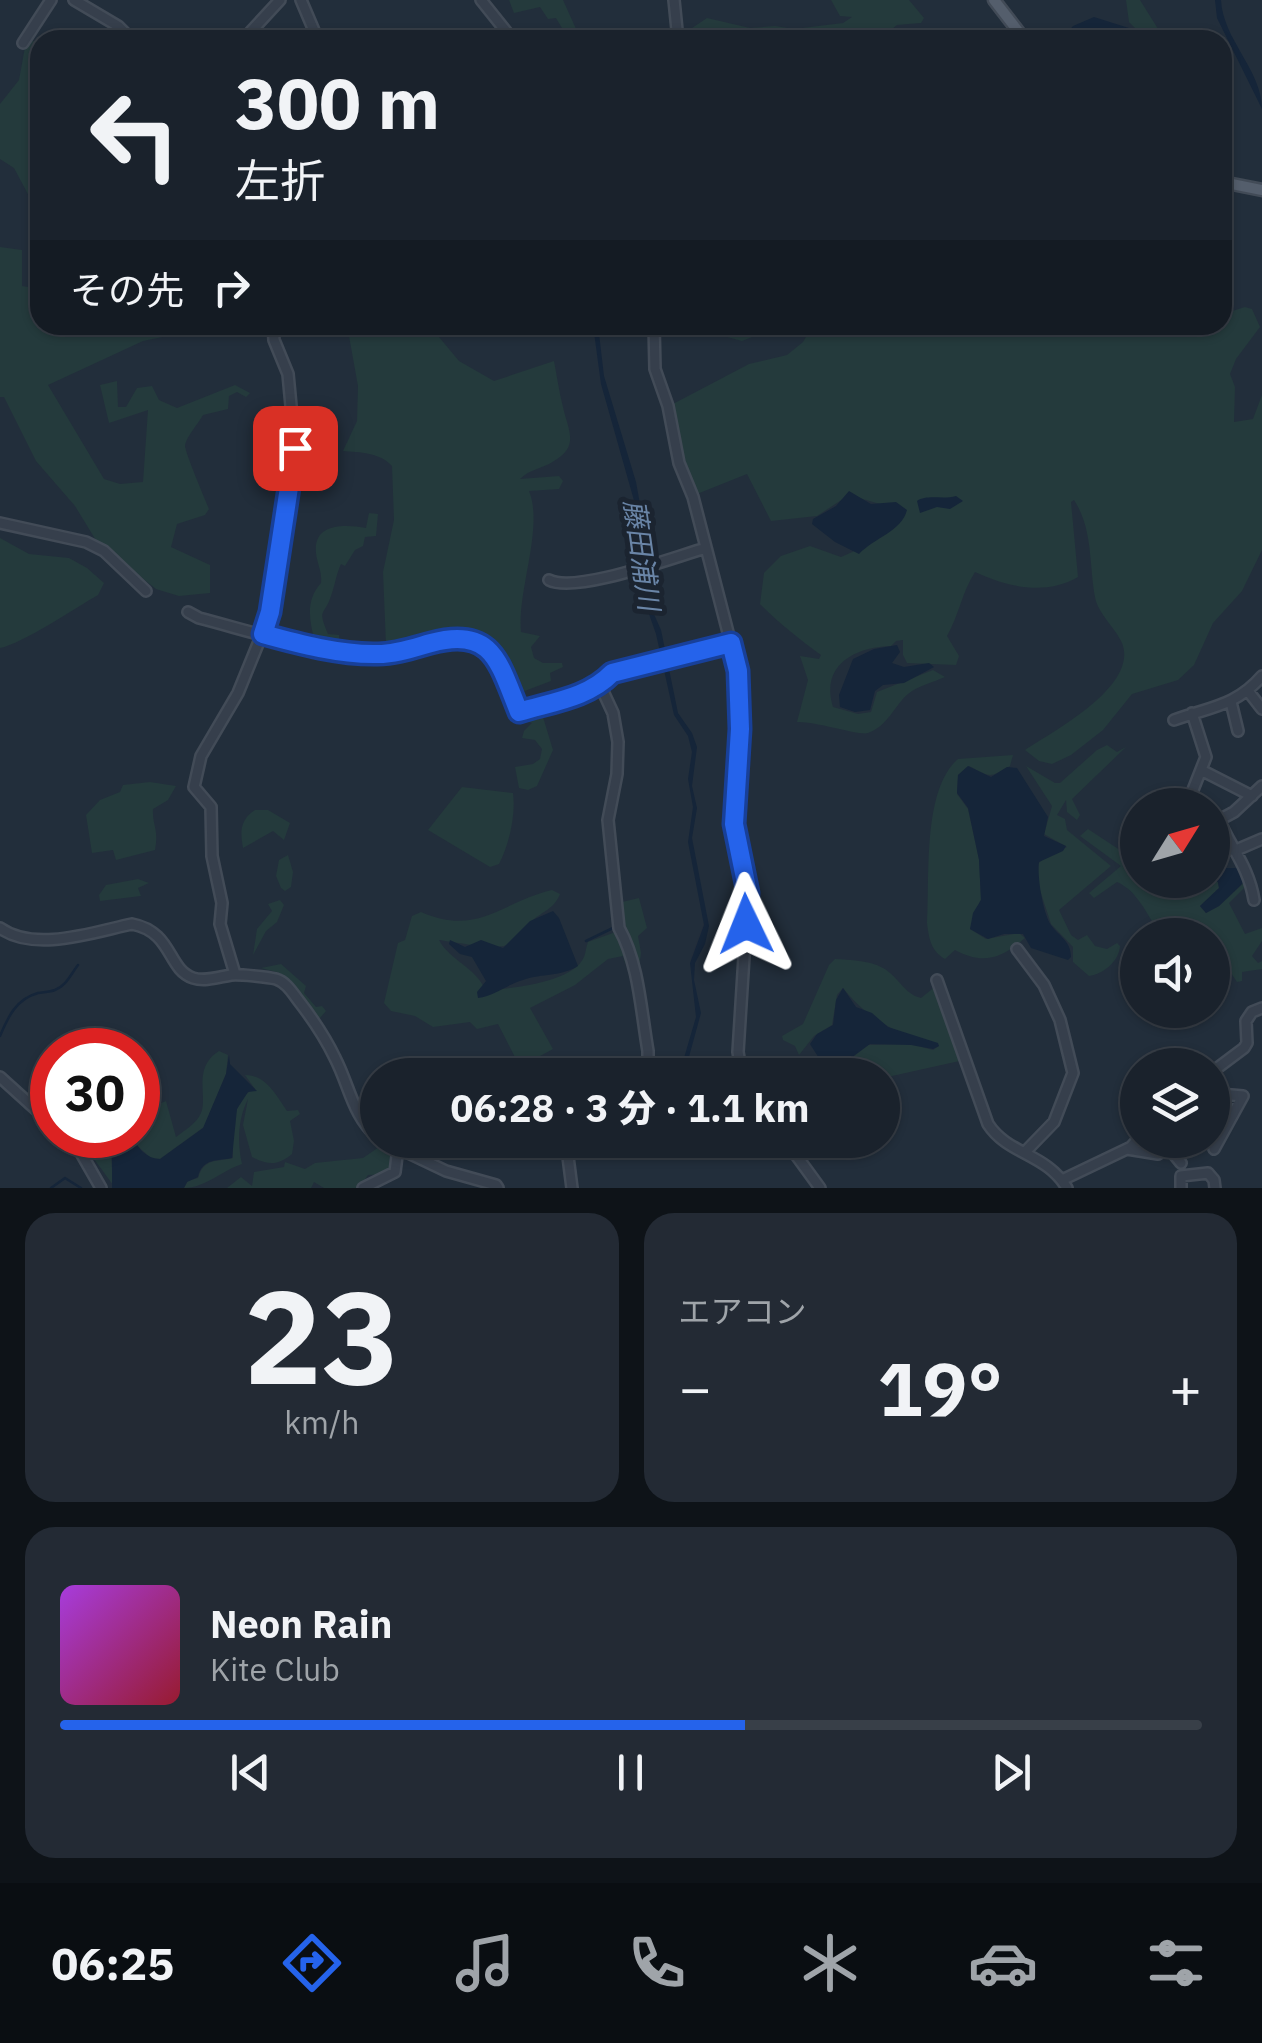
<!DOCTYPE html>
<html lang="ja">
<meta charset="utf-8">
<style>
:root{--surface:#1a222c;--page:#232a34;--text:#f1f3f6;--muted:#9fa4a9;--line:#383f48;--accent:#2563eb}
body{margin:0;font-family:"IBM Plex Sans","Noto Sans JP",sans-serif;background:var(--page);color:var(--text);height:100vh;display:flex;flex-direction:column;font-size:38px;white-space:nowrap}
*{box-sizing:border-box;margin:0}
p{font-size:32px;color:var(--muted)}
.icon{flex:none;width:55px;height:55px;fill:none;stroke:currentColor;stroke-width:2;stroke-linecap:round;stroke-linejoin:round}
.map{position:relative;height:1188px;overflow:hidden}
.drawer{display:flex;flex-direction:column;gap:25px;padding:25px;background:#0e1318;flex:1}
.drawer>*{flex:none}
.guide{position:absolute;left:30px;top:30px;width:1202px;height:305px;border-radius:30px;box-shadow:0 2px 8px #0004,0 0 0 2px var(--line);background:#1a222c;color:var(--text);overflow:hidden}
.needle{width:65px;rotate:53deg}
.controls{position:absolute;left:1120px;top:788px;display:grid;gap:20px}
.controls a{display:grid;place-items:center;width:110px;height:110px;border-radius:50%;background:var(--surface);box-shadow:0 2px 8px #0004,0 0 0 2px var(--line);font-size:50px}
.speed{position:absolute;left:30px;top:1028px;display:flex;gap:20px;font-size:50px;font-weight:700;text-align:center}
.speed>*{display:grid;place-content:center;width:130px;height:130px;border-radius:50%;background:var(--surface);box-shadow:0 2px 8px #0004,0 0 0 2px var(--line);line-height:1}
.speed .limit{border:15px solid #d22;background:#fff;color:#111}
.pin{position:absolute;display:grid;place-items:center;width:85px;height:85px;color:#fff;margin:-42px;border-radius:20px;box-shadow:0 5px 15px #0006}
.me{position:absolute;width:110px;margin:-55px;rotate:358deg;stroke-linejoin:round;filter:drop-shadow(0 0 8px #0008)}
.turn{display:flex;align-items:center;gap:35px;height:210px;padding:0 40px;font-size:45px}
.turn .icon{width:130px;height:130px;stroke-width:2.5}
.turn b{display:block;font-size:70px;line-height:85px}
.then{display:flex;align-items:center;height:95px;padding:0 40px;background:#0003;gap:20px;font-size:38px}
.big{font-size:75px;font-weight:800;line-height:1.1}
.drawer .widget{flex:1;display:flex;flex-direction:column;justify-content:center;gap:15px;min-width:0;padding:0 35px;border-radius:30px;background:var(--page)}
.drawer .dial{align-items:center;gap:0}
.dial b{font-size:130px;line-height:1}
.song{display:flex;align-items:center;gap:30px}
.cover{width:120px;height:120px;border-radius:15px;background:linear-gradient(135deg,hsl(280 70% 55%),hsl(350 70% 35%))}
.played{height:10px;border-radius:5px;background:linear-gradient(90deg,var(--accent) 60%,var(--line) 60%)}
.keys{display:flex;justify-content:space-around;direction:ltr}
.heat{display:flex;justify-content:space-between;align-items:center;font-size:55px;direction:ltr}
.drawer .tiles{flex:1;display:grid;gap:25px;grid-template-columns:1fr 1fr}
.widget:last-child{grid-column:span 2}
.trip{position:absolute;left:360px;top:1058px;width:540px;height:100px;border-radius:50px;background:var(--surface);box-shadow:0 2px 8px #0004,0 0 0 2px var(--line);font-weight:800;line-height:100px;text-align:center}
.dock{display:flex;height:160px;justify-content:space-around;align-items:center;background:#0a0e12;color:var(--muted)}
.dock .icon{width:70px;height:70px}
.dock .current{color:var(--accent)}
.dock b{font-size:45px;color:var(--text)}
.map>svg:first-child{display:block}
.green{fill:#243a3c}
.water{fill:#152539}
.lines{fill:none;stroke-linecap:round;stroke-linejoin:round}
.stream{stroke:#152539;stroke-width:2.5}
.minor-casing{stroke:#424b57;stroke-width:14}
.major-casing{stroke:#424b57;stroke-width:15}
.minor{stroke:#363f4c;stroke-width:9}
.major{stroke:#545e6c;stroke-width:10}
.route-casing{stroke:#184099;stroke-width:25}
.route{stroke:#2563eb;stroke-width:18}
.labels{text-anchor:middle;stroke-width:10;stroke-linejoin:round;paint-order:stroke}
.water-label{font-size:28px;font-style:italic;fill:#6a85a7;stroke:#1b2430}
</style>
<div class="map">
<svg width="1262" height="1188" viewBox="0 0 1262 1188">
<rect width="100%" height="100%" fill="#222e3b"/>
<path class="green" d="M509,0H563L581,40H569L556,18L548,19L540,7L514,13Z
M831,0H909L924,18L921,23L897,25L878,40H690L692,28L707,18L750,28L775,26L794,29L843,23L852,17L840,16Z
M1126,0H1140L1165,40H1136L1135,28L1129,22Z
M31,41L40,42V196L30,198L14,168L0,159V104L19,80L25,47Z
M0,247L22,250V286L35,288L40,269V325H220L143,341L48,385L104,479L120,484L143,482L148,410L109,423L100,385L117,381L118,407H126L137,388L152,386L159,400L177,408L235,385L250,393L246,397L237,392L229,396L228,409L203,415C198,424 187,436 185,445C184,450 205,499 209,509L205,515L177,524L171,547L210,565V593L179,596L156,589L97,542L75,506L36,461L4,397H0Z
M1245,307L1252,309L1260,327L1236,359L1230,374L1235,387L1234,422L1253,419L1262,395V550L1242,591L1213,623L1194,665L1178,680L1132,694L1103,730L1071,755L1052,764L1039,761L1025,750C1054,731 1139,686 1122,643C1115,627 1098,614 1095,597C1089,564 1093,529 1074,500L1071,502L1078,577C1045,596 1008,587 975,572C962,592 959,615 947,636L959,656L956,665L907,663L903,655V640L896,641L891,646C855,647 820,665 833,707L858,714L871,712L877,692L933,670L945,677C934,682 917,686 908,694C894,706 888,726 868,733C860,736 815,721 797,722L808,680L800,656L819,659L821,655C799,639 779,623 760,604L764,573L781,556L810,546L841,557L859,549L898,503L880,504L849,495L817,516L771,521L747,474L697,494C679,467 676,436 671,405L749,364L787,355L803,342L813,325H1222L1223,314Z
M347,325H429L459,361L494,381L554,361C557,376 559,392 563,407C568,430 580,446 554,461C542,469 530,469 520,479L559,476L563,481L559,489L529,491C544,527 517,591 521,632L540,636L531,647L534,658L543,663H562L563,667L550,673L551,681L522,692C509,677 503,649 488,637C462,617 413,640 386,645L383,572L394,520L392,466C381,453 359,452 343,451L357,421L358,386Z
M714,325H782L742,341L720,335Z
M369,513L378,514L376,536L365,537L363,546L355,550L345,566L341,564C336,575 335,585 331,596C324,617 317,608 328,634L339,635V641L319,642L314,639C309,617 306,600 321,583C322,573 319,568 317,559C309,523 343,524 366,528Z
M0,538L29,554L69,558L87,568L104,583L98,595C75,608 22,644 0,648Z
M538,710L543,717L553,750L537,786L528,790L519,788L515,767L533,764L540,759L542,749L535,740L522,738L524,731L532,723L522,720Z
M1107,745L1117,752L1126,747L1072,799L1080,815L1077,820L1067,812L1066,800L1057,815L1065,819L1067,830L1111,866L1059,910L1071,935L1078,940L1087,935L1095,946L1107,949L1117,943L1120,946C1119,961 1104,974 1089,976L1073,962V947L1051,924L1037,881L1038,864L1043,859L1067,847L1044,834L1052,806L1026,766L1055,783H1060L1097,750Z
M1013,755L1010,766C988,778 992,778 969,766L958,775L957,794L968,809L979,859L981,899L970,929L986,939L1019,933L1025,938C1001,959 983,965 955,950L945,959C931,951 929,939 927,923C930,878 922,790 958,759Z
M150,782L176,786L168,800L153,809C152,825 159,829 155,850L116,860L113,850L92,853L86,815L100,800L120,792L123,785Z
M462,787L513,793C516,815 509,845 499,864L490,867L428,830Z
M255,810H268L290,823L284,840L273,831L243,848C240,831 240,820 255,810Z
M1088,829L1132,858L1137,857L1138,880H1200V888L1210,880H1217L1219,888L1200,906L1206,913L1219,906L1248,879L1249,883L1229,903L1245,934L1262,928V941L1252,956L1258,963L1262,961V969L1242,972V981L1237,982L1231,973L1213,972L1212,935H1150L1148,933L1154,924C1143,907 1135,890 1117,882L1094,898L1089,893L1121,866L1080,836Z
M288,855L293,872L291,887L285,891L281,888L276,876L279,860Z
M138,879L149,883L138,888L141,896L100,901L99,895L106,885Z
M552,890L560,894C554,909 543,911 532,921C524,928 518,939 510,944C498,951 455,942 439,940C450,961 475,966 486,991C510,988 573,983 584,957C586,952 586,947 588,942L624,929L622,902L639,898L647,928L638,936L641,953L639,968L625,963L623,956L608,959L575,985L530,1008L553,1049L520,1067L498,1024L477,1029L470,1022L433,1027L415,1016L391,1011L384,1003L398,943L405,940L412,916L421,912C478,937 501,902 552,890Z
M280,900L284,905L277,922L266,931L253,955L257,929L272,911L268,904Z
M835,959C851,960 868,960 883,968C898,976 904,994 921,998L936,986L964,1060L883,1078L882,1075H830L868,1045L910,1044L933,1050L939,1046C924,1037 901,1035 886,1025C867,1014 856,1004 843,988L837,995L832,1025L814,1036L799,1055L795,1046L783,1040L782,1036L803,1024L829,965Z
M281,964L306,986L304,993L316,1007L322,1006L326,1011L319,1019L280,973L261,968Z
M219,1051L228,1055L226,1074L204,1127L160,1159L151,1158L134,1143L138,1113L166,1101L176,1137C185,1130 196,1124 201,1113C208,1096 192,1068 219,1051Z
M245,1075C266,1075 276,1095 287,1111L298,1110L300,1114L290,1121L294,1141L292,1154C278,1166 268,1165 252,1157L243,1125L248,1099C238,1119 237,1142 242,1164C221,1171 205,1188 184,1188L188,1181L198,1178C204,1158 216,1162 233,1158C233,1136 230,1098 255,1089Z
M102,1135H110L108,1148L111,1154L113,1185L84,1145Z
M379,1147L396,1151L398,1157L388,1174L368,1175L359,1188H324L314,1182L311,1188H227L241,1177L252,1186L254,1172L284,1167L285,1162L305,1169L315,1163L363,1158Z"/>
<path class="water" d="M1215,0H1221C1223,40 1262,70 1262,109L1217,18Z
M1094,17L1132,29L1133,40H1061L1073,26Z
M593,325H598L604,376L636,482L642,515L648,601L661,630L678,713L692,733L697,747L692,786L697,808L692,838L709,926L705,944L695,963L694,980L701,1013L684,1075H679L696,1017L690,963L704,925L688,842L693,807L688,779L692,752L688,736L674,715L656,634L642,594L635,504L601,384Z
M849,491L871,504L896,502L907,510C902,531 874,538 859,554L835,542L812,524L813,519L836,506Z
M956,496L963,501L950,509L937,507L920,513L917,501C927,494 943,500 956,496Z
M897,645L900,652L892,663L904,667L929,663L934,667L904,683L883,685L875,691L870,710L855,712L840,707L839,695L853,659L874,649Z
M968,766L991,777L1007,767L1017,768L1048,817L1044,836L1066,846L1063,851L1039,862C1037,877 1043,913 1051,925C1059,936 1071,941 1071,957L1068,960L1031,948L1023,934H1004L988,939L970,929L973,913L981,900L979,860L968,808L957,793L958,775Z
M1219,868H1241L1244,882L1219,906L1206,913L1200,906L1219,888L1218,882L1213,879V871Z
M553,911L559,918L578,966C560,977 543,973 523,980C506,985 496,995 478,998L477,992L486,981L472,957L460,954L449,944L450,940L465,947L481,940L503,948L530,921Z
M843,988L856,1007L872,1013L888,1027L938,1043L939,1046L933,1049L911,1045L870,1044L829,1074L810,1044L817,1034L833,1025L836,1000Z
M229,1055L230,1064L257,1091L248,1092L237,1109L232,1158C218,1161 202,1158 198,1177L187,1182L184,1188H112V1154L108,1148L111,1135H134C135,1147 147,1159 160,1159L203,1128L226,1074Z"/>
<g class="lines">
<path class="stream" d="M586,941L615,927
M0,1036C8,1017 16,999 38,993C44,992 50,992 55,990C66,986 71,974 78,965
M51,1188L65,1178L81,1188"/>
<g class="minor-casing">
<path id="minor" d="M74,0L118,26L132,40
M301,0L318,40
M481,0L513,40
M674,0L678,40
M243,40L280,0
M23,43L51,0
M654,325L655,369L668,406L679,463L693,497L738,671L740,769L734,799V824L748,893L738,1052L742,1075
M0,523L86,542L104,551L146,591
M549,580C576,594 674,557 706,548
M188,612L199,618C250,631 328,657 380,654C410,653 448,628 477,641C502,652 510,689 519,712C551,702 588,698 612,673L731,643
M600,685L613,713L618,742L617,774L608,820L619,928C639,964 641,1011 648,1051V1065L643,1075
M1248,691L1262,709
M1231,702L1238,731
M1174,720C1210,707 1236,706 1262,676
M1201,770L1252,796
M1187,805L1206,757L1192,713
M1234,851L1262,839
M1254,900C1249,868 1232,849 1219,820L1234,812L1262,786
M0,928C35,953 94,932 132,924C173,932 167,969 193,978C205,982 219,977 231,975C238,974 268,977 276,979C286,982 292,992 298,1000C312,1018 325,1037 335,1058C350,1087 352,1115 378,1138
M1017,949L1044,985L1060,1020L1073,1073L1054,1122L1025,1152
M235,974L220,924L222,903L212,856L211,807L194,787L201,756L238,693L271,612L295,448L288,374L274,340L273,325
M937,980L988,1124C1008,1155 1046,1153 1067,1188
M1212,1072L1244,1048L1247,1043L1246,1021L1252,1012L1262,1008
M0,1077L52,1124
M1212,1089L1220,1094L1243,1096L1214,1149
M65,1135L81,1153L101,1188
M381,1140L446,1171L496,1185L498,1188
M561,1140L567,1149L572,1188
M785,1140L820,1188
M1127,1149L1158,1154L1168,1147L1181,1163
M1062,1180L1131,1147L1138,1139
M363,1188L395,1172L398,1148
M1181,1188V1176L1208,1173L1214,1180L1215,1188"/>
</g>
<g class="major-casing">
<path id="major" d="M994,0L1025,40
M1222,182L1262,190"/>
</g>
<use href="#minor" class="minor"/>
<use href="#major" class="major"/>
</g>
<g class="lines">
<g class="route-casing">
<path id="route" d="M295,448L270,612L263,634C299,644 341,655 378,654C396,654 413,648 431,643C493,626 499,663 519,712C551,702 588,698 612,673L731,643L738,671L740,729L734,824L748,893L746,924"/>
</g>
<use href="#route" class="route"/>
</g>
<g class="labels">
<g class="water-label">
<text transform="translate(642 555) rotate(82)" y="10">藤田浦川</text>
</g>
</g>
</svg>
<div class="controls">
<a><svg class="needle" viewBox="-14 -14 28 28"><path d="M0-13l5 13h-10z" fill="#e53935"/><path d="M0 13l5-13h-10z" fill="#9fa4a9"/></svg></a>
<a><svg class="icon" aria-label="sound" viewBox="0 0 24 24"><path d="M4 9h4l5-4v14l-5-4H4zM17 9q2 3 0 6"/></svg></a>
<a><svg class="icon" aria-label="layers" viewBox="0 0 24 24"><path d="M12 4l9 5-9 5-9-5zM3 14l9 5 9-5"/></svg></a>
</div>
<div class="speed"><div class="limit">30</div></div>
<div class="pin" style="left:295px;top:448px;background:#d93025"><svg class="icon" aria-label="arrive" viewBox="0 0 24 24"><path d="M6 21V4h12l-3 4 3 4H6"/></svg></div>
<svg class="me" style="left:746px;top:924px" viewBox="-20 -20 40 40"><path d="M0-17L14 15 0 8-14 15z" fill="#2563eb" stroke="#fff" stroke-width="4"/></svg>
<div class="trip">06:28 · 3 分 · 1.1 km</div>
<div class="guide">
<div class="turn"><svg class="icon" aria-label="left" viewBox="0 0 24 24"><path d="M17 20v-9H6M10 6l-5 5 5 5"/></svg><div><b>300 m</b>左折</div></div>
<div class="then">その先<svg class="icon" aria-label="right" viewBox="0 0 24 24"><path d="M7 20v-9h11M14 6l5 5-5 5"/></svg></div>
</div>
</div>
<section class="drawer">
<div class="tiles">
<div class="widget dial"><b>23</b><p>km/h</p></div>
<div class="widget"><p>エアコン</p>
<div class="heat"><a>−</a><b class="big">19°</b><a>+</a></div>
</div>
<div class="widget">
<div class="song"><i class="cover"></i><div><b>Neon Rain</b><p>Kite Club</p></div></div>
<div class="played"></div>
<div class="keys"><svg class="icon" aria-label="previous" viewBox="0 0 24 24"><path d="M18 5L8 12l10 7zM5 5v14"/></svg><svg class="icon" aria-label="pause" viewBox="0 0 24 24"><path d="M8 5v14M16 5v14"/></svg><svg class="icon" aria-label="next" viewBox="0 0 24 24"><path d="M6 5l10 7-10 7zM19 5v14"/></svg></div>
</div>
</div>
</section>
<nav class="dock">
<b>06:25</b>
<svg class="icon current" aria-label="directions" viewBox="0 0 24 24"><path d="M12 3l9 9-9 9-9-9zM9 14v-3h6M13 9l2 2-2 2"/></svg>
<svg class="icon" aria-label="music" viewBox="0 0 24 24"><path d="M9 18V5l10-2v13"/><circle cx="6" cy="18" r="3"/><circle cx="16" cy="16" r="3"/></svg>
<svg class="icon" aria-label="phone" viewBox="0 0 24 24"><path d="M5 4h4l2 5-3 2q2 4 5 5l2-3 5 2v4C11 20 4 13 5 4z"/></svg>
<svg class="icon" aria-label="climate" viewBox="0 0 24 24"><path d="M12 3v18M4 7l16 10M4 17L20 7"/></svg>
<svg class="icon" aria-label="car" viewBox="0 0 24 24"><path d="M5 17H2v-5l4-1 3-4h7l3 4 3 1v5h-3M9 17h6M6 11h13"/><circle cx="7" cy="17" r="2"/><circle cx="17" cy="17" r="2"/></svg>
<svg class="icon" aria-label="filters" viewBox="0 0 24 24"><path d="M4 7h16M4 17h16"/><circle cx="9" cy="7" r="2"/><circle cx="15" cy="17" r="2"/></svg>
</nav>
